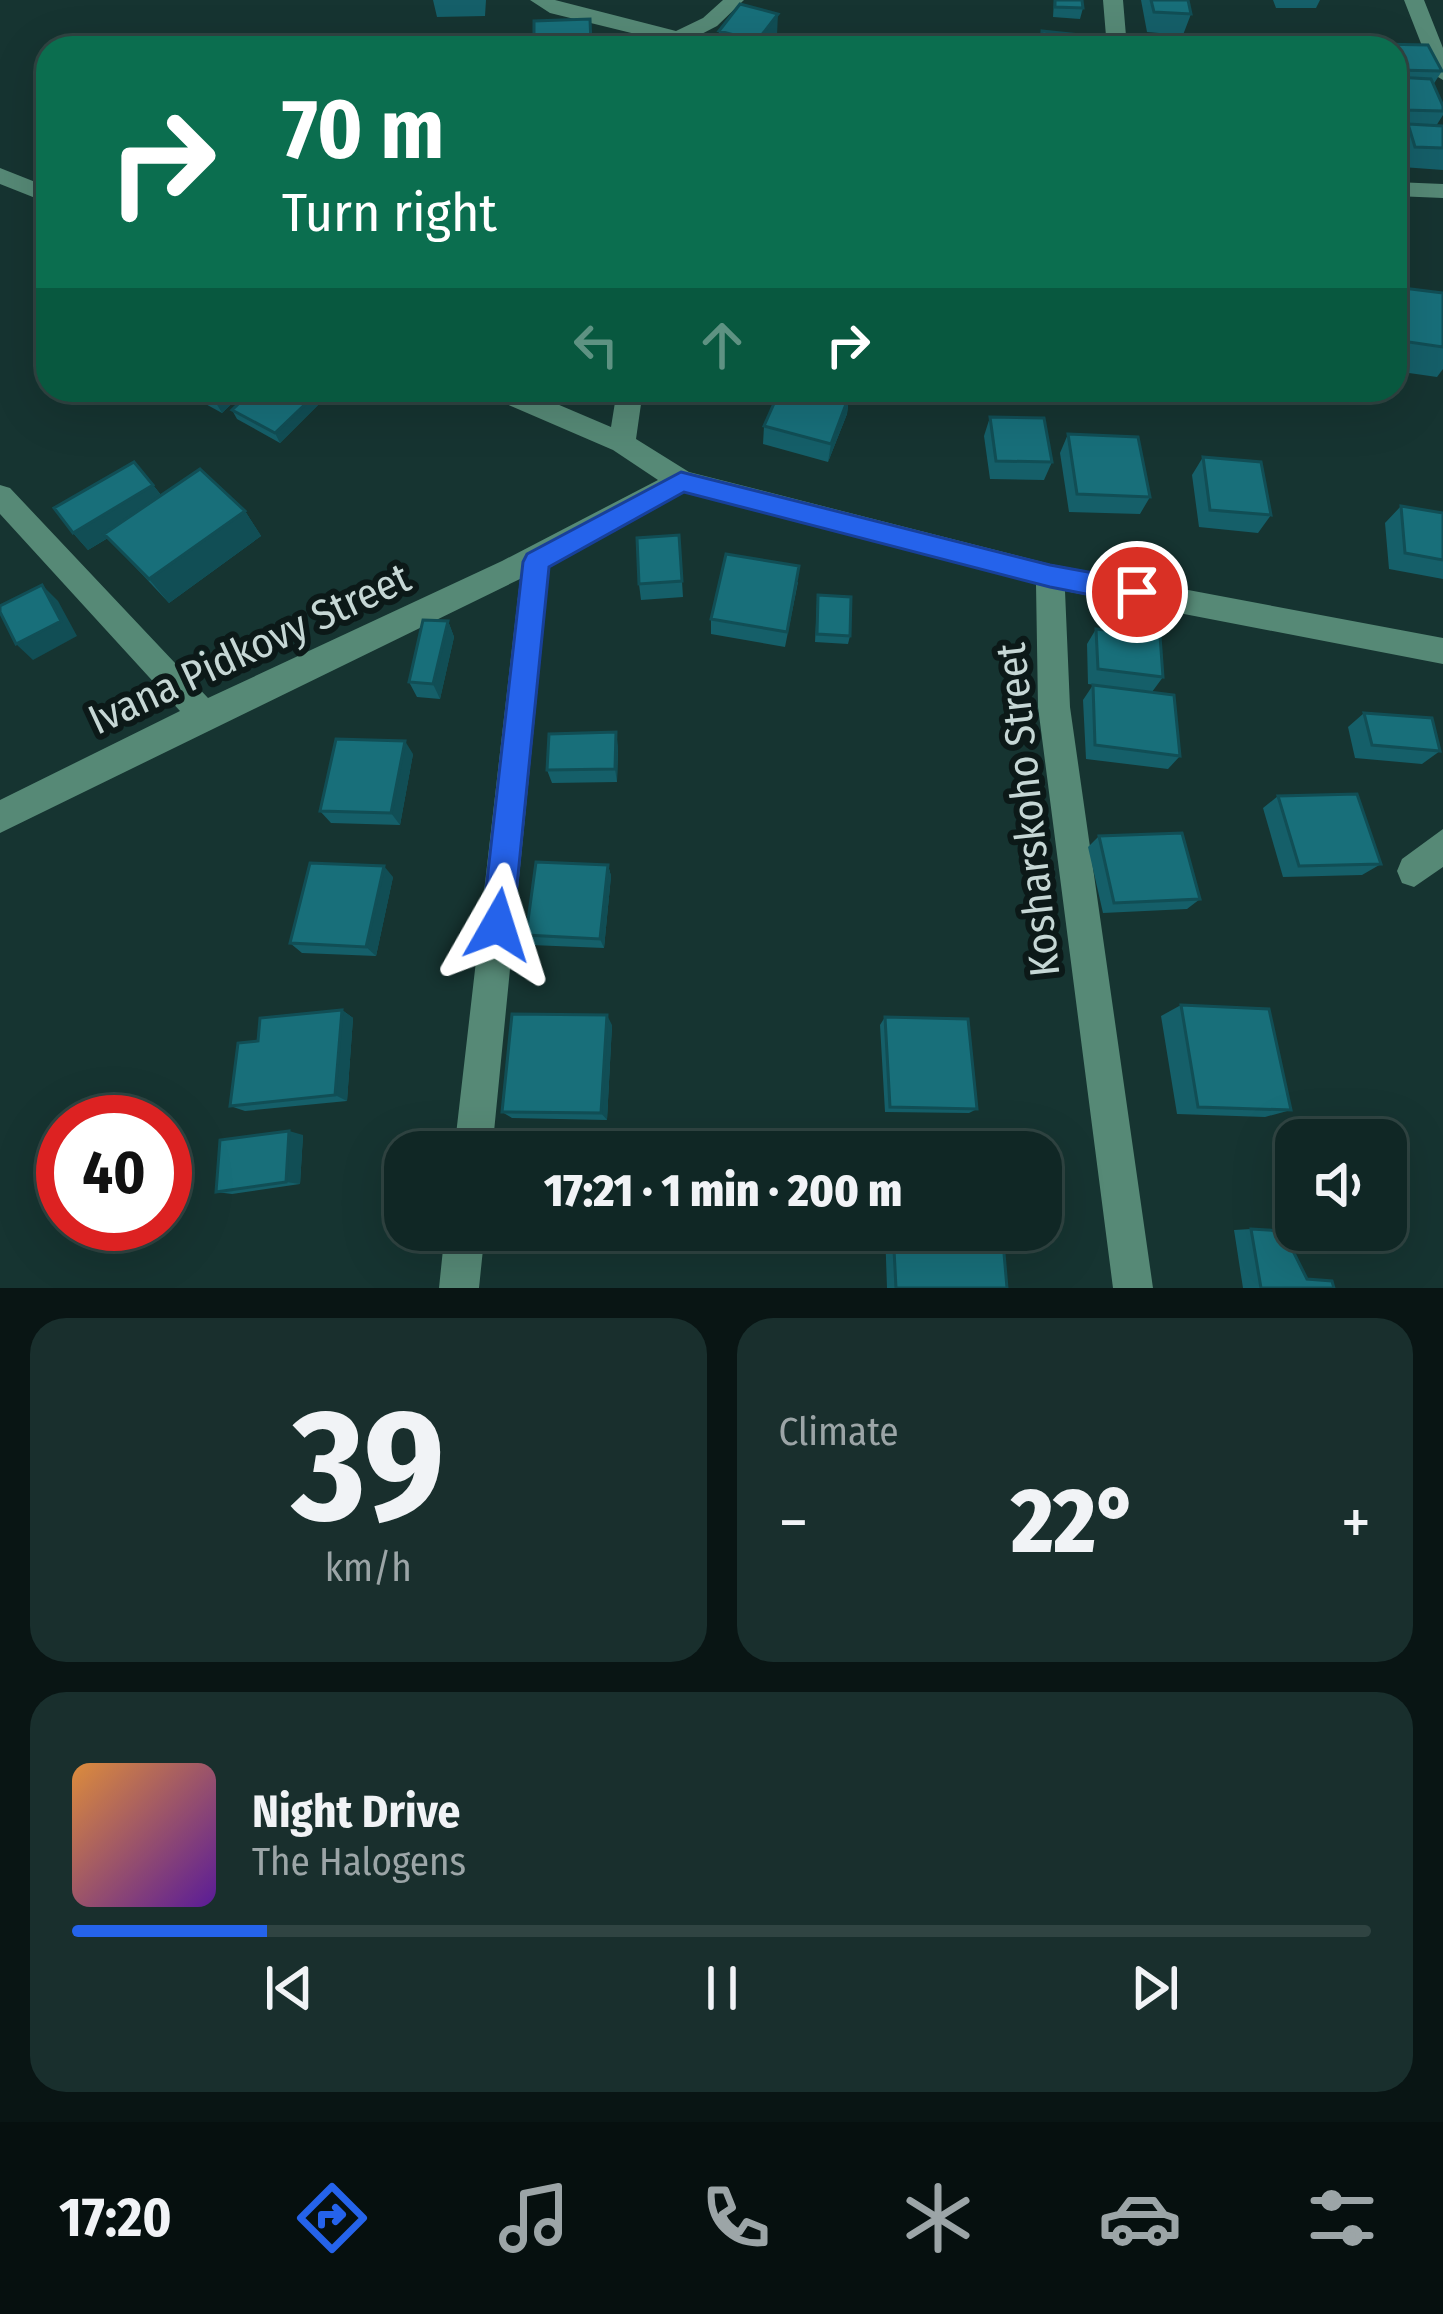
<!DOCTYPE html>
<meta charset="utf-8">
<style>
:root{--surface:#102725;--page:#192f2d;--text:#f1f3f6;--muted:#9ca5a7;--line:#304442;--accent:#2563eb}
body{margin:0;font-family:"Fira Sans Condensed",sans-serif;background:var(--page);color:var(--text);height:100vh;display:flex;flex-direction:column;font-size:45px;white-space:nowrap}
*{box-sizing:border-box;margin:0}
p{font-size:39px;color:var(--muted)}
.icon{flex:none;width:66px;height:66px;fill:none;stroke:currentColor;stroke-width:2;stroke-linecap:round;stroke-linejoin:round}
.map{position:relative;height:1288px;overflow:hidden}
.sheet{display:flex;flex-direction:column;gap:30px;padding:30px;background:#091514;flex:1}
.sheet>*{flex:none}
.hud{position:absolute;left:36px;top:36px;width:1371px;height:366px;border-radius:36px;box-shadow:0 12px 48px #0002,0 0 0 3px var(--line);background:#0b6e4f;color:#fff;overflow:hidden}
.buttons{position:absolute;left:1275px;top:1119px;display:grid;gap:24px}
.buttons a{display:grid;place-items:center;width:132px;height:132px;border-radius:24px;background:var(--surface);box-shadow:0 12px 48px #0002,0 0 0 3px var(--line);font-size:60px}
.speed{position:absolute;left:36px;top:1095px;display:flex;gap:24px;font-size:60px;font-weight:700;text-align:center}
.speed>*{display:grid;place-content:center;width:156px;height:156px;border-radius:50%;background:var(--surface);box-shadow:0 12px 48px #0002,0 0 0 3px var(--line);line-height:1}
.speed .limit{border:18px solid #d22;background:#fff;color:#111}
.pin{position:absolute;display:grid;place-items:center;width:102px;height:102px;color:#fff;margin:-51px;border:6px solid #fff;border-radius:50%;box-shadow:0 3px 12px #0007}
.me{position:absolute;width:132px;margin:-66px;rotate:6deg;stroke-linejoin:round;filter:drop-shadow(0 0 9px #0008)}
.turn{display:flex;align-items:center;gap:42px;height:252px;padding:0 48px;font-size:54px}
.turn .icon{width:156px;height:156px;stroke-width:2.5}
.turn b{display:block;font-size:84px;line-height:102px}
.lanes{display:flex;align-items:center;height:114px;padding:0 48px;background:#0003;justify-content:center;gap:60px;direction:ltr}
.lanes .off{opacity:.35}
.big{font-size:90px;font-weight:800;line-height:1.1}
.sheet .tile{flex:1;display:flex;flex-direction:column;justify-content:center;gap:18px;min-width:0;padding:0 42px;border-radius:36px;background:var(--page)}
.sheet .dial{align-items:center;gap:0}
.dial b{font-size:156px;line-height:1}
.song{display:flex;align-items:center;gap:36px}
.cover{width:144px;height:144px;border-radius:18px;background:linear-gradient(135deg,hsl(30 70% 55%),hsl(270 70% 35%))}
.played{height:12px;border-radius:6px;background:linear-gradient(90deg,var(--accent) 15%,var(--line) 15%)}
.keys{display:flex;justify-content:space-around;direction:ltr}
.heat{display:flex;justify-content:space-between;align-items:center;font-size:66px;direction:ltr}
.sheet .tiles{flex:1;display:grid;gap:30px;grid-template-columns:1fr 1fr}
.tile:last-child{grid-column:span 2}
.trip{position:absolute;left:384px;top:1131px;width:678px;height:120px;border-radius:36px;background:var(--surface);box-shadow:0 12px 48px #0002,0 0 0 3px var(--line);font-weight:800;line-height:120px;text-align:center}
.dock{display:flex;height:192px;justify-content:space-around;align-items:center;background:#06100f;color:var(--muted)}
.dock .icon{width:84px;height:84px}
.dock .current{color:var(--accent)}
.dock b{font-size:54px;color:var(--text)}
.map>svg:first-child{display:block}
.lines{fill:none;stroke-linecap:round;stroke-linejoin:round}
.minor{fill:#568976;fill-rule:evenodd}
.wall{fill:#155f69}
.shaded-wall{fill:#114e55}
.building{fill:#186f7a;stroke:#114e55;stroke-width:3}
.route{fill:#2563eb;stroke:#184099;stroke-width:3}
.labels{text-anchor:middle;stroke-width:12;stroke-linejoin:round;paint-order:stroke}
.street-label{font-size:42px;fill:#c6d7d5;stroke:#0c1918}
</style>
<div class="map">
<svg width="1443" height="1288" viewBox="0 0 1443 1288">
<rect width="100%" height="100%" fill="#163431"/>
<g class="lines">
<path class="minor" d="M530,0H555L676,31L703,18L723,0H744L717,26L688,41V48H668V42L550,13Z
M1103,0H1123L1127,48H1107Z
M1404,0H1424L1443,48V80L1433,74Z
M0,168L48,187V203L0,184Z
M1395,182L1443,184V198L1395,196Z
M486,390H524L611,427L617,390H643L636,439L689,472L1050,564L1443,638V664L1065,591L1070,707L1153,1288H1113L1038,707L1036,584L684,492L550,563L492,1152H454L520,579L0,833V800L180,711L0,514V485L10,488L208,698L502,561L658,480L613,450L490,397Z
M1443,829V867L1414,887L1402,883L1397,871L1402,859Z
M445,1230H485L479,1288H439Z"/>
</g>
<path class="wall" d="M433,0H486L485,16L437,17Z
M1054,0H1082L1083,8L1080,19L1053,17Z
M1141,0H1188L1191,14L1183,35L1147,32Z
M1273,0H1320L1316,8H1276Z
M590,19L593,48H534V21Z
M719,31L777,35L767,48H719Z
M1379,44L1428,45L1442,71L1433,85L1443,106V115L1436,126H1443V170L1402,167L1395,144L1404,131L1395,130V48H1377Z
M1395,287L1443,293V369L1437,377L1395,371Z
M180,390H246L222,413Z
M253,390H333L280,443L237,419L232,410Z
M849,396L847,414L828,462L763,444L764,426Z
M990,417L1052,462L1044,480L990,479L984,436Z
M1068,434L1150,497L1140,514L1069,512L1060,453Z
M1203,457L1271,515L1258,533L1199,527L1192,475Z
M153,485L161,495L245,511L261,536L169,603L108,538L88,550L73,533Z
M1401,506L1443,513V579L1389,569L1385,523Z
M679,535L683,597L641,600L639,584Z
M798,582L785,647L711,634V619Z
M817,603L850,636L848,644L815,642Z
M448,621L454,637L440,699L417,697L409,682Z
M1096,629L1163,677L1152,692L1088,684L1087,644Z
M1093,685L1180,756L1168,769L1086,759L1083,700Z
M1364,713L1440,751L1422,764L1355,758L1348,727Z
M618,746L617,782L552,783L547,770Z
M413,754L400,825L331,823L320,811Z
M1278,796L1381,864L1362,875L1283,877L1263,808Z
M1099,836L1200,899L1187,909L1103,913L1088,847Z
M608,865L611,876L604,948L531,945L526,935Z
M393,877L376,956L302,953L290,943Z
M1181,1005L1291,1110L1265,1117L1177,1114L1161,1016Z
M342,1010L353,1018L347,1101L245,1111L230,1106L258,1041Z
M885,1017L977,1109L969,1113L885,1112L880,1025Z
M612,1025L607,1120L512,1118L502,1112Z
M303,1135L300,1184L232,1194L216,1192Z
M1251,1229L1307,1279L1334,1288H1243L1234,1230Z
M885,1230H1002L1007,1288H887Z"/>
<path class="shaded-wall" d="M778,14L777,35L767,48H757V41Z
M231,390H246L222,413L216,403Z
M320,390H333L280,443L275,433Z
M849,396L847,414L828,462L831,444Z
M153,485L166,502L88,550L73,533Z
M245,511L261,536L169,603L149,579Z
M42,585L58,601L77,636L33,660L16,644Z
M448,621L454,637L440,699L433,684Z
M616,732L618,746L617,782L615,769Z
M405,741L413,754L400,825L391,813Z
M608,865L611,876L604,948L600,939Z
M384,866L393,877L376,956L366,947Z
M342,1010L353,1018L347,1101L335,1095Z
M607,1015L612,1025L607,1120L601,1113Z
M289,1131L303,1135L300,1184L286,1182Z"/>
<path class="building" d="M1055,0H1082L1083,8L1055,7Z
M1151,0H1188L1191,14L1154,12Z
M740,4L778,14L757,41L719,31Z
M590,19L591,44L534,47V21Z
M1042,31L1091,36V48H1041Z
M1188,39L1226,41L1228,48H1191Z
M1379,44L1428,45L1442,71L1395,70V48H1381Z
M1395,77L1431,79L1443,106V111L1403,110L1395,90Z
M1408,124L1443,126V148L1415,147Z
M1395,287L1443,293V347L1395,340Z
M192,390H231L216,403Z
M253,390H320L275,433L232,410Z
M780,390H827L849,396L831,444L764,426Z
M990,417L1044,418L1052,462L996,461Z
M1068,434L1138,437L1150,497L1077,494Z
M1203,457L1261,462L1271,515L1210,510Z
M134,462L153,485L73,533L54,508Z
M200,469L245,511L149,579L104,534Z
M1401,506L1443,513V560L1405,553Z
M679,535L682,581L639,584L637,538Z
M726,554L799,566L787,632L711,619Z
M42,585L61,621L16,644L0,612V606Z
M818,595L851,597L850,636L817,634Z
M423,620L448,621L433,684L409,682Z
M1096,629L1160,636L1163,677L1098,669Z
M1093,685L1174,695L1180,756L1095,745Z
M1364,713L1432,718L1440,751L1372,745Z
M616,732L615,769L547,770L549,734Z
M336,739L405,741L391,813L320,811Z
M1357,794L1381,864L1299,866L1278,796Z
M1182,833L1200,899L1114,903L1099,836Z
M536,862L608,865L600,939L526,935Z
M310,863L384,866L366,947L290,943Z
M1181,1005L1269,1009L1291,1110L1198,1107Z
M342,1010L335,1095L230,1106L238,1043L258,1041L260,1018Z
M512,1014L607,1015L601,1113L502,1112Z
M885,1017L968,1019L977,1109L890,1107Z
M289,1131L286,1182L216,1192L220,1140Z
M1251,1229L1283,1231L1307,1279L1332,1281L1334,1288H1261Z
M893,1230H1002L1007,1288H896Z"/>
<path class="route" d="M681,472L1050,565L1137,581L1151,592L1137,604L1050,587L684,492L549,567L513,925L509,936L498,941L487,936L482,925L523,562L527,554Z"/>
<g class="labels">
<g class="street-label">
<text transform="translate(249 648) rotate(-25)" y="15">Ivana Pidkovy Street</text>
<text transform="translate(1027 810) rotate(-96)" y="15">Kosharskoho Street</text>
</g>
</g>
</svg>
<div class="buttons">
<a><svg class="icon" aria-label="sound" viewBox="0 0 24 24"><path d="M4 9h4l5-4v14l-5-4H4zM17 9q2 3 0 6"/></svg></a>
</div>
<div class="speed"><div class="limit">40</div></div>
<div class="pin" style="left:1137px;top:592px;background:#d93025"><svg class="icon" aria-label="arrive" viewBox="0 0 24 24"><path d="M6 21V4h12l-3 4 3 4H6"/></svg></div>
<svg class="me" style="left:498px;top:925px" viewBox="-20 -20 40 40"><path d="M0-17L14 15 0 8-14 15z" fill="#2563eb" stroke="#fff" stroke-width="4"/></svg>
<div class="trip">17:21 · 1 min · 200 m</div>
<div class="hud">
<div class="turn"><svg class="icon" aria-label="right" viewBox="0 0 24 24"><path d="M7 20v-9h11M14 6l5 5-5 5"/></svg><div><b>70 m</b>Turn right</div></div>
<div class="lanes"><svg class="icon off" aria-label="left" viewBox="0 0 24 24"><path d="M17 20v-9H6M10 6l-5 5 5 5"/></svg><svg class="icon off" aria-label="ahead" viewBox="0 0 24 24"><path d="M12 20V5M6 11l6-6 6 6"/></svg><svg class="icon" aria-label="right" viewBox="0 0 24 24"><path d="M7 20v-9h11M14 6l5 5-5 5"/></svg></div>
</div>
</div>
<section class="sheet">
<div class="tiles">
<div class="tile dial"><b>39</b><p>km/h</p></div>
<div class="tile"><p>Climate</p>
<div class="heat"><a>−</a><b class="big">22°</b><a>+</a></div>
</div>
<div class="tile">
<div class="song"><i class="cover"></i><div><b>Night Drive</b><p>The Halogens</p></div></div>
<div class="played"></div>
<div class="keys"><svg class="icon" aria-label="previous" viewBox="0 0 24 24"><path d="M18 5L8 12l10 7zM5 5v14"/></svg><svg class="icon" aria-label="pause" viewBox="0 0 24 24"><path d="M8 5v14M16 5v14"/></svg><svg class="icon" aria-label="next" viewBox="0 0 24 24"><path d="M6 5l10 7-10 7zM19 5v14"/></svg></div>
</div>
</div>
</section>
<nav class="dock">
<b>17:20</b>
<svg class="icon current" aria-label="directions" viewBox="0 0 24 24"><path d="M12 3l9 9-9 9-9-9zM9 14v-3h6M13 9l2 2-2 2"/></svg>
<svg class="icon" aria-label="music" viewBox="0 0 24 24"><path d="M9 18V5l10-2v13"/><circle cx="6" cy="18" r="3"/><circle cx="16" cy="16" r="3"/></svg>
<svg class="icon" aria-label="phone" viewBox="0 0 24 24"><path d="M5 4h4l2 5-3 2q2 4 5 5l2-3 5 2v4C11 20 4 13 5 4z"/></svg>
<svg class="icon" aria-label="climate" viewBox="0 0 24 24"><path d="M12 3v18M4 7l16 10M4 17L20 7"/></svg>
<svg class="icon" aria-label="car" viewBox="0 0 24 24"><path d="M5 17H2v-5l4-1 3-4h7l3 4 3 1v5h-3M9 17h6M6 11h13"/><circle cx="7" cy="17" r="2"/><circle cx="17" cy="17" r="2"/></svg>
<svg class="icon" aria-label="filters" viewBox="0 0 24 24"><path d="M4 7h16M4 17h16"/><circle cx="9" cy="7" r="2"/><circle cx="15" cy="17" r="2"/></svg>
</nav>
